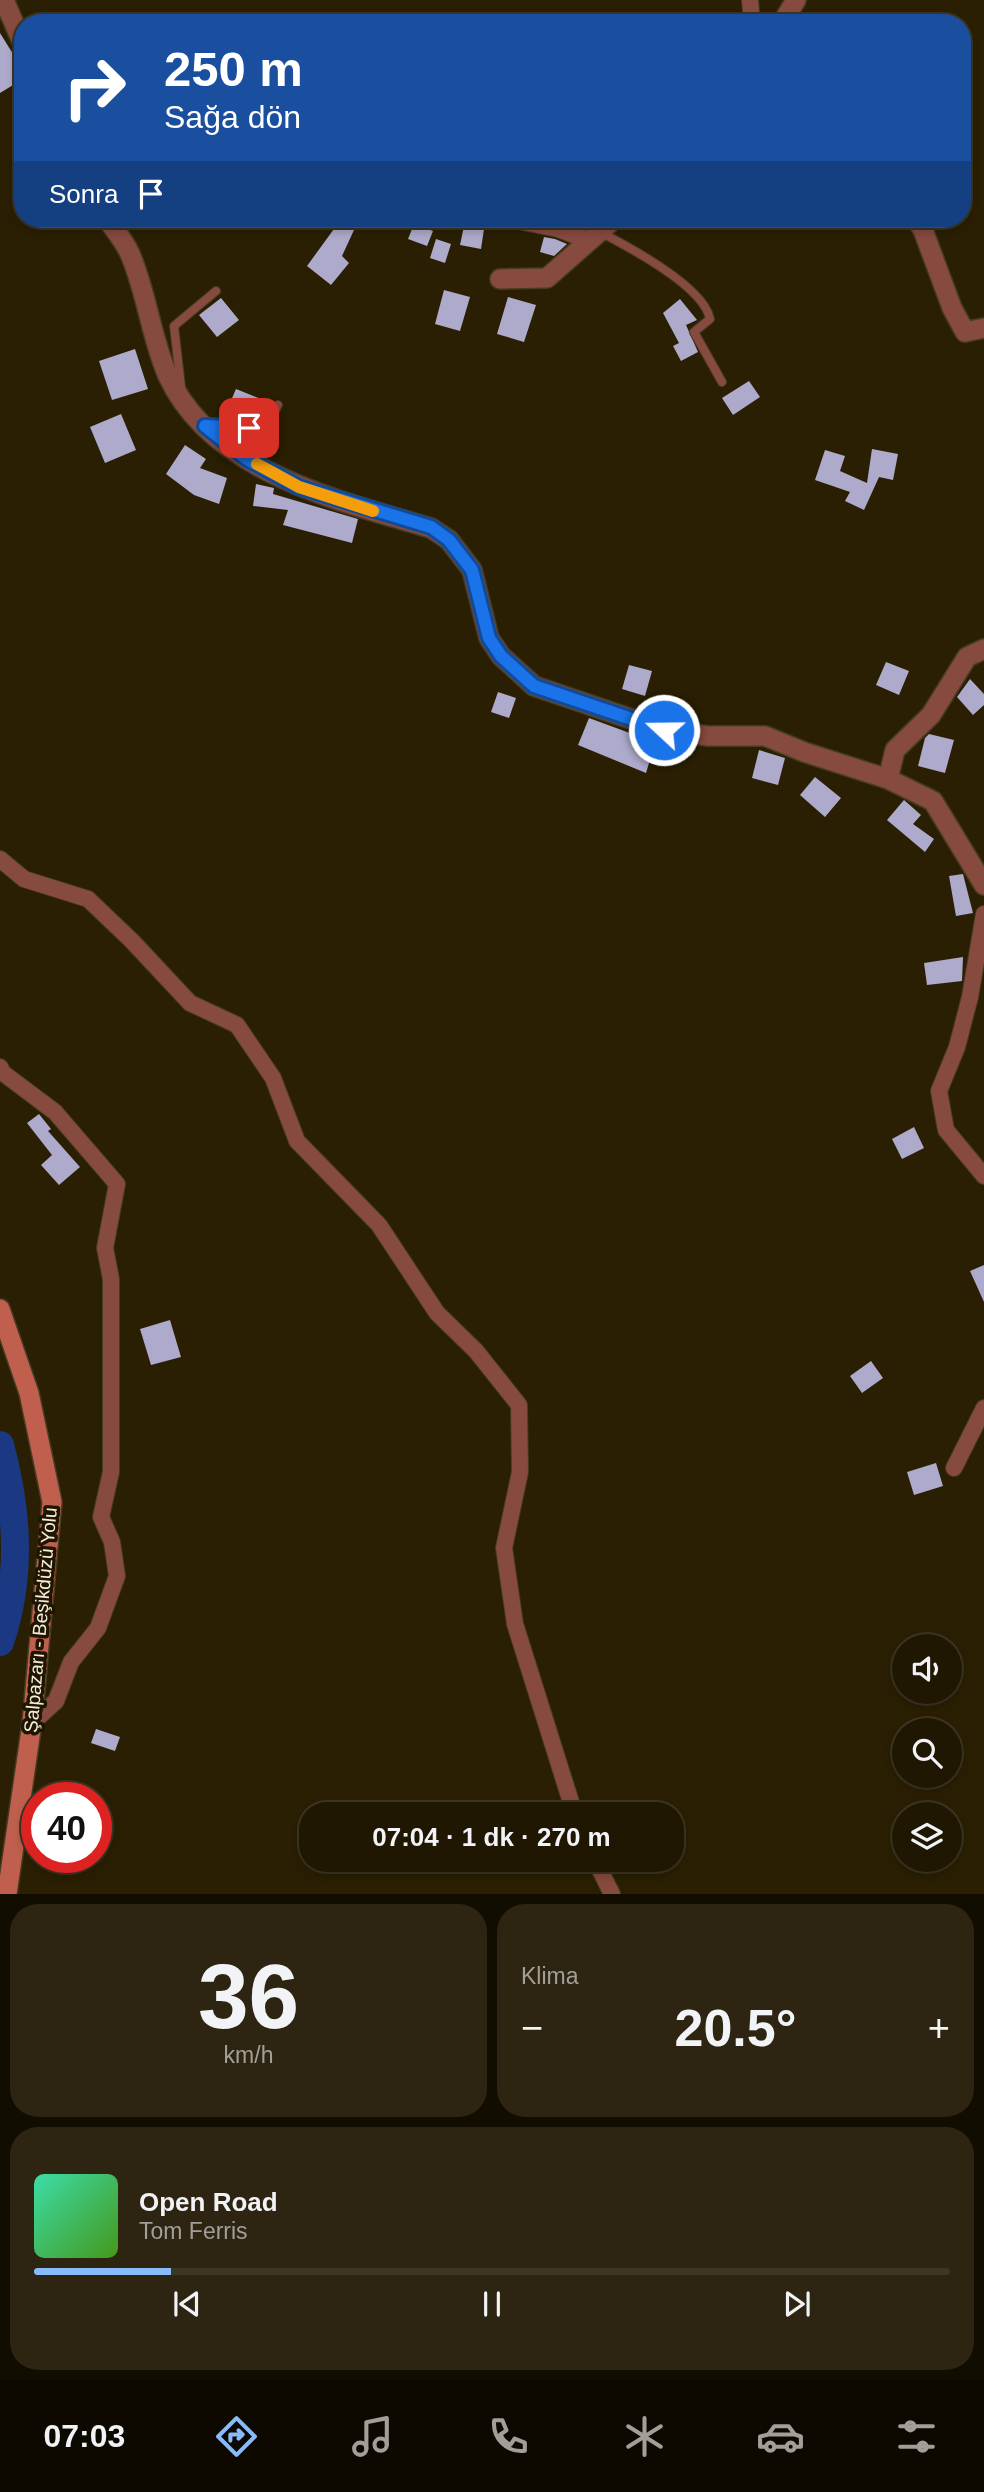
<!DOCTYPE html>
<html lang="tr">
<meta charset="utf-8">
<style>
:root{--surface:#201702;--page:#2d2411;--text:#f1f3f6;--muted:#a29f99;--line:#3d3624;--accent:#87bbfb}
body{margin:0;font-family:Arial,sans-serif;background:var(--page);color:var(--text);height:100vh;display:flex;flex-direction:column;font-size:26px;white-space:nowrap}
*{box-sizing:border-box;margin:0}
p{font-size:23px;color:var(--muted)}
.icon{flex:none;width:38px;height:38px;fill:none;stroke:currentColor;stroke-width:2;stroke-linecap:round;stroke-linejoin:round}
.map{position:relative;height:1894px;overflow:hidden}
.drawer{display:flex;flex-direction:column;gap:10px;padding:10px;background:#120d01;flex:1}
.drawer>*{flex:none}
.banner{position:absolute;left:14px;top:14px;width:957px;height:214px;border-radius:28px;box-shadow:0 4px 10px #0003,0 0 0 2px var(--line);background:#1a4fa0;color:#fff;overflow:hidden}
.buttons{position:absolute;left:892px;top:1634px;display:grid;gap:14px}
.buttons a{display:grid;place-items:center;width:70px;height:70px;border-radius:50%;background:var(--surface);box-shadow:0 4px 10px #0003,0 0 0 2px var(--line);font-size:35px}
.speed{position:absolute;left:21px;top:1782px;display:flex;gap:14px;font-size:35px;font-weight:700;text-align:center}
.speed>*{display:grid;place-content:center;width:91px;height:91px;border-radius:50%;background:var(--surface);box-shadow:0 4px 10px #0003,0 0 0 2px var(--line);line-height:1}
.speed .limit{border:10px solid #d22;background:#fff;color:#111}
.pin{position:absolute;display:grid;place-items:center;width:60px;height:60px;color:#fff;margin:-30px;border-radius:14px;box-shadow:0 4px 10px #0006}
.me{position:absolute;width:77px;margin:-38px;rotate:291deg;stroke-linejoin:round;filter:drop-shadow(0 0 5px #0008)}
.turn{display:flex;align-items:center;gap:24px;height:147px;padding:0 35px;font-size:32px}
.turn .icon{width:91px;height:91px;stroke-width:2.5}
.turn b{display:block;font-size:49px;line-height:60px}
.then{display:flex;align-items:center;height:66px;padding:0 35px;background:#0003;gap:14px;font-size:26px}
.big{font-size:52px;font-weight:700;line-height:1.1}
.drawer .tile{flex:1;display:flex;flex-direction:column;justify-content:center;gap:10px;min-width:0;padding:0 24px;border-radius:28px;background:var(--page)}
.drawer .dial{align-items:center;gap:0}
.dial b{font-size:91px;line-height:1}
.song{display:flex;align-items:center;gap:21px}
.cover{width:84px;height:84px;border-radius:10px;background:linear-gradient(135deg,hsl(160 70% 55%),hsl(100 70% 35%))}
.played{height:7px;border-radius:4px;background:linear-gradient(90deg,var(--accent) 15%,var(--line) 15%)}
.keys{display:flex;justify-content:space-around;direction:ltr}
.heat{display:flex;justify-content:space-between;align-items:center;font-size:38px;direction:ltr}
.drawer .tiles{flex:1;display:grid;gap:10px;grid-template-columns:1fr 1fr}
.tile:last-child{grid-column:span 2}
.trip{position:absolute;left:299px;top:1802px;width:385px;height:70px;border-radius:28px;background:var(--surface);box-shadow:0 4px 10px #0003,0 0 0 2px var(--line);font-weight:700;line-height:70px;text-align:center}
.menu{display:flex;height:112px;justify-content:space-around;align-items:center;background:#0d0901;color:var(--muted)}
.menu .icon{width:49px;height:49px}
.menu .on{color:var(--accent)}
.menu b{font-size:32px;color:var(--text)}
.map>svg:first-child{display:block}
.lines{fill:none;stroke-linecap:round;stroke-linejoin:round}
.river{stroke:#1a3982;stroke-width:28}
.building{fill:#adaacb}
.service-casing{stroke:#463c21;stroke-width:10}
.minor-casing{stroke:#463c21;stroke-width:18}
.tertiary-casing{stroke:#463c21;stroke-width:22}
.secondary-casing{stroke:#463c21;stroke-width:22}
.service{stroke:#874a3e;stroke-width:8}
.minor{stroke:#874a3e;stroke-width:16}
.tertiary{stroke:#874a3e;stroke-width:19}
.secondary{stroke:#c05f4d;stroke-width:19}
.route-casing{stroke:#114b97;stroke-width:18}
.route{stroke:#1a73e8;stroke-width:12}
.slow{stroke:#f59e0b;stroke-width:12}
.labels{text-anchor:middle;stroke-width:7;stroke-linejoin:round;paint-order:stroke}
.street-label{font-size:19px;fill:#f4eddc;stroke:#201500}
</style>
<div class="map">
<svg width="984" height="1894" viewBox="0 0 984 1894">
<rect width="100%" height="100%" fill="#2a1f02"/>
<g class="lines">
<path class="river" d="M0,1445C18,1512 22,1576 0,1642"/>
</g>
<path class="building" d="M0,33L23,70V79L0,93Z
M339,222L354,230L342,256L349,263L331,285L307,266Z
M414,224L433,231L427,246L408,239Z
M464,226L484,229L481,249L460,245Z
M544,237L555,239L567,244L554,256L540,252Z
M436,239L451,244L445,263L430,258Z
M444,290L470,297L460,331L435,324Z
M508,297L536,305L524,342L497,334Z
M221,298L239,320L217,337L199,315Z
M680,299L697,320L686,325L698,352L681,361L673,346L679,343L663,313Z
M135,349L148,389L112,400L99,361Z
M749,381L760,397L733,415L722,398Z
M236,389L261,399L252,422L226,412Z
M121,414L136,450L105,463L90,427Z
M185,445L206,459L200,468L227,478L219,504L194,495L166,474Z
M872,449L898,454L893,480L879,477L864,510L845,501L850,492L815,480L825,450L845,456L840,471L867,483Z
M256,484L274,488L273,494L358,519L352,543L283,525L288,510L253,506Z
M886,662L909,671L899,695L876,685Z
M629,665L652,671L645,696L622,689Z
M970,679L984,694V705L973,715L957,697Z
M498,692L516,698L509,718L491,712Z
M589,718L646,739L643,747L653,750L646,773L578,745Z
M929,734L954,740L945,773L918,766L925,738Z
M759,750L785,758L778,785L752,778Z
M815,777L841,798L825,817L800,795Z
M904,800L921,815L913,824L934,839L925,852L887,820Z
M963,874L973,913L956,916L949,876Z
M963,957L962,981L927,985L924,963Z
M39,1114L51,1129L48,1131L80,1167L59,1185L41,1165L52,1155L27,1123Z
M914,1127L924,1148L902,1159L892,1139Z
M984,1265V1302L970,1271Z
M170,1320L181,1357L151,1365L140,1329Z
M871,1361L883,1378L862,1393L850,1376Z
M936,1463L943,1486L914,1495L907,1472Z
M96,1729L120,1737L115,1751L91,1743Z"/>
<g class="lines">
<g class="service-casing">
<path id="service" d="M600,232C629,247 704,287 710,319L694,332L722,382
M181,387L174,326L216,291
M208,426L266,429L278,405"/>
</g>
<g class="minor-casing">
<path id="minor" d="M750,0L752,23
M509,219L558,229L590,241
M0,859L24,879L88,899L132,941L190,1003L237,1025L273,1078L297,1141L379,1225L437,1313L476,1351L519,1405L520,1472L504,1548L515,1624L575,1815
M984,914L970,997L957,1047L939,1091L946,1130L984,1176
M0,1067L3,1073L55,1112L117,1184L105,1248L111,1279V1472L101,1517L112,1542L117,1576L98,1628L71,1662L56,1701L32,1723
M954,1468L984,1408
M595,1860L612,1894"/>
</g>
<g class="tertiary-casing">
<path id="tertiary" d="M4,0L23,44
M782,23L796,0
M107,219C115,230 125,242 130,254C147,293 151,338 168,376C212,472 339,501 431,528L449,540L472,570L489,638L501,656L534,686L664,730L708,736H765L804,752L888,779L933,801L984,885
M916,219L923,230L952,308L965,332L984,328
M500,279L547,278L614,219
M888,779L895,750L931,715L967,657L984,649"/>
</g>
<g class="secondary-casing">
<path id="secondary" d="M0,1309L29,1393L52,1502L32,1723L7,1894"/>
</g>
<use href="#service" class="service"/>
<use href="#minor" class="minor"/>
<use href="#tertiary" class="tertiary"/>
<use href="#secondary" class="secondary"/>
</g>
<g class="lines">
<g class="route-casing">
<path id="route" d="M249,428L205,426L247,459L299,487L431,527L449,540L472,570L489,638L501,656L534,686L664,730"/>
</g>
<use href="#route" class="route"/>
<path class="slow" d="M257,464L299,487L373,511"/>
</g>
<g class="labels">
<g class="street-label">
<text transform="translate(40 1620) rotate(-85)" y="7">Şalpazarı - Beşikdüzü Yolu</text>
</g>
</g>
</svg>
<div class="buttons">
<a><svg class="icon" aria-label="sound" viewBox="0 0 24 24"><path d="M4 9h4l5-4v14l-5-4H4zM17 9q2 3 0 6"/></svg></a>
<a><svg class="icon" aria-label="search" viewBox="0 0 24 24"><circle cx="10" cy="10" r="6"/><path d="M15 15l6 6"/></svg></a>
<a><svg class="icon" aria-label="layers" viewBox="0 0 24 24"><path d="M12 4l9 5-9 5-9-5zM3 14l9 5 9-5"/></svg></a>
</div>
<div class="speed"><div class="limit">40</div></div>
<div class="pin" style="left:249px;top:428px;background:#d93025"><svg class="icon" aria-label="arrive" viewBox="0 0 24 24"><path d="M6 21V4h12l-3 4 3 4H6"/></svg></div>
<svg class="me" style="left:664px;top:730px" viewBox="-20 -20 40 40"><circle r="17" fill="#1a73e8" stroke="#fff" stroke-width="3"/><path d="M0-11L8 9 0 5-8 9z" fill="#fff"/></svg>
<div class="trip">07:04 · 1 dk · 270 m</div>
<div class="banner">
<div class="turn"><svg class="icon" aria-label="right" viewBox="0 0 24 24"><path d="M7 20v-9h11M14 6l5 5-5 5"/></svg><div><b>250 m</b>Sağa dön</div></div>
<div class="then">Sonra<svg class="icon" aria-label="arrive" viewBox="0 0 24 24"><path d="M6 21V4h12l-3 4 3 4H6"/></svg></div>
</div>
</div>
<section class="drawer">
<div class="tiles">
<div class="tile dial"><b>36</b><p>km/h</p></div>
<div class="tile"><p>Klima</p>
<div class="heat"><a>−</a><b class="big">20.5°</b><a>+</a></div>
</div>
<div class="tile">
<div class="song"><i class="cover"></i><div><b>Open Road</b><p>Tom Ferris</p></div></div>
<div class="played"></div>
<div class="keys"><svg class="icon" aria-label="previous" viewBox="0 0 24 24"><path d="M18 5L8 12l10 7zM5 5v14"/></svg><svg class="icon" aria-label="pause" viewBox="0 0 24 24"><path d="M8 5v14M16 5v14"/></svg><svg class="icon" aria-label="next" viewBox="0 0 24 24"><path d="M6 5l10 7-10 7zM19 5v14"/></svg></div>
</div>
</div>
</section>
<nav class="menu">
<b>07:03</b>
<svg class="icon on" aria-label="directions" viewBox="0 0 24 24"><path d="M12 3l9 9-9 9-9-9zM9 14v-3h6M13 9l2 2-2 2"/></svg>
<svg class="icon" aria-label="music" viewBox="0 0 24 24"><path d="M9 18V5l10-2v13"/><circle cx="6" cy="18" r="3"/><circle cx="16" cy="16" r="3"/></svg>
<svg class="icon" aria-label="phone" viewBox="0 0 24 24"><path d="M5 4h4l2 5-3 2q2 4 5 5l2-3 5 2v4C11 20 4 13 5 4z"/></svg>
<svg class="icon" aria-label="climate" viewBox="0 0 24 24"><path d="M12 3v18M4 7l16 10M4 17L20 7"/></svg>
<svg class="icon" aria-label="car" viewBox="0 0 24 24"><path d="M5 17H2v-5l4-1 3-4h7l3 4 3 1v5h-3M9 17h6M6 11h13"/><circle cx="7" cy="17" r="2"/><circle cx="17" cy="17" r="2"/></svg>
<svg class="icon" aria-label="filters" viewBox="0 0 24 24"><path d="M4 7h16M4 17h16"/><circle cx="9" cy="7" r="2"/><circle cx="15" cy="17" r="2"/></svg>
</nav>
